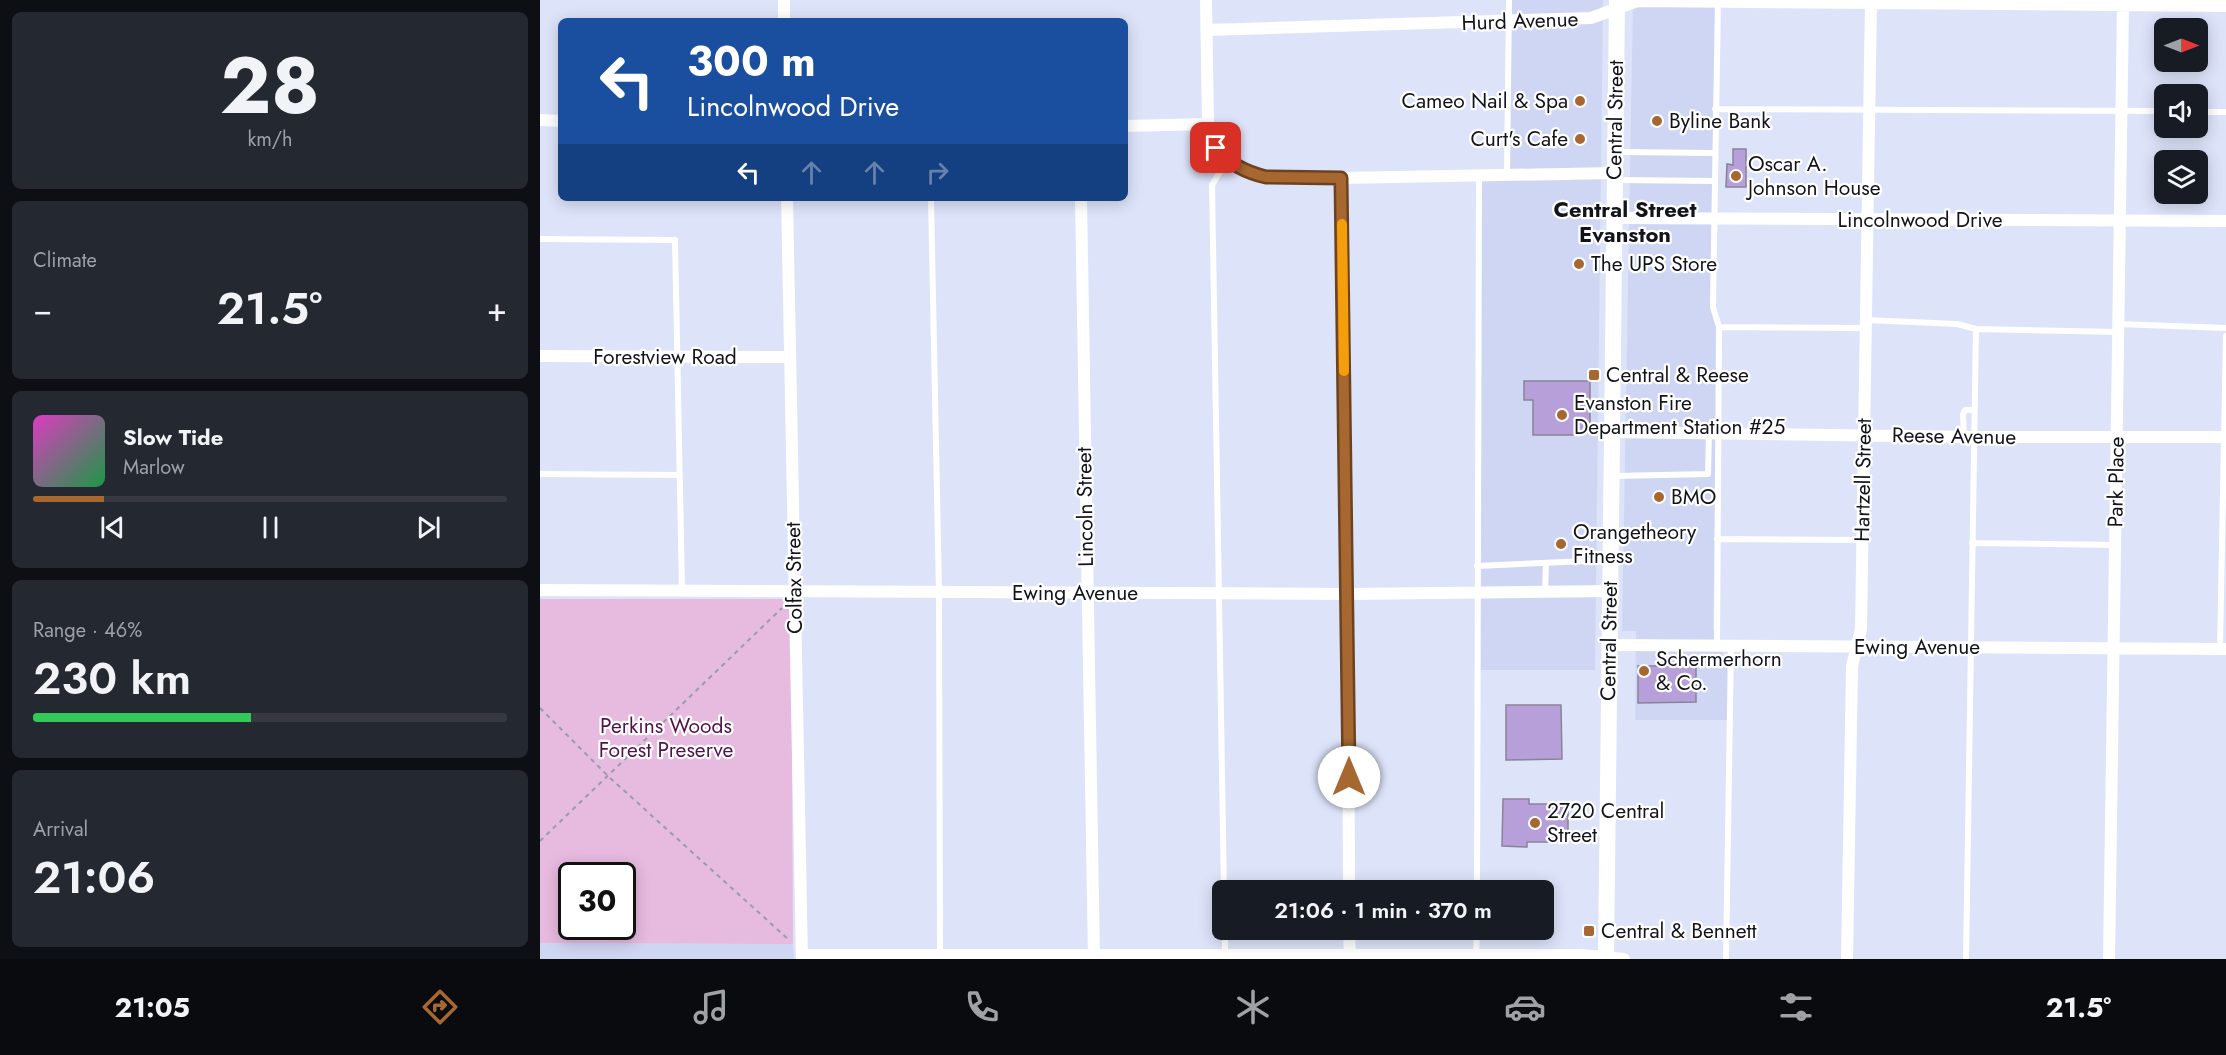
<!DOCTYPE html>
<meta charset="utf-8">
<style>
:root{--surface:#171b24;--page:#242831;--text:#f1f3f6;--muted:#9ea1a6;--line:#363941;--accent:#a76730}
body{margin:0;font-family:Jost,sans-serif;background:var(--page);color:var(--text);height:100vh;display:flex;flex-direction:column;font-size:22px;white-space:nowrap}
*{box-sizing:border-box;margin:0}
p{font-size:20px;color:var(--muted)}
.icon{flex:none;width:33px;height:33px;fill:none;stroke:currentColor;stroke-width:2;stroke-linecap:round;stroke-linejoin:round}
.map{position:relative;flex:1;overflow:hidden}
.details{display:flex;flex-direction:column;gap:12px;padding:12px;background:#0d0f14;width:540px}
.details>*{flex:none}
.top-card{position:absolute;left:18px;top:18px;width:570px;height:183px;border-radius:9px;box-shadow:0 3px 15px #0003;background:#1a4fa0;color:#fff;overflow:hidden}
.needle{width:39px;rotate:90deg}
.tools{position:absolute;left:1614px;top:18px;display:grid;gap:12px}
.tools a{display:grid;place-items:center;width:54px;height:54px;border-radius:9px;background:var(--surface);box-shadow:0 3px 15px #0003;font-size:30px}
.speed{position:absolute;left:18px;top:862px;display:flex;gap:12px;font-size:30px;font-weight:700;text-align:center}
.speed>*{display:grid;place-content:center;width:78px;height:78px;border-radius:50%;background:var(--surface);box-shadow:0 3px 15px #0003;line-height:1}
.speed .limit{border:3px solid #111;border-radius:9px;background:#fff;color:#111}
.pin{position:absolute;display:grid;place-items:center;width:51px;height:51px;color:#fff;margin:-26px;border-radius:12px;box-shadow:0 3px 9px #0006}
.me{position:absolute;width:66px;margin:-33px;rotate:0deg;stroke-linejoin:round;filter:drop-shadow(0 0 4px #0008)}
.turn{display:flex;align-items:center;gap:21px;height:126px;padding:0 30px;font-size:27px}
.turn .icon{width:78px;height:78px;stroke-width:2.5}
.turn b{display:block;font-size:42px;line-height:51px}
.lanes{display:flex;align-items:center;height:57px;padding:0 30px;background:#0003;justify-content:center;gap:30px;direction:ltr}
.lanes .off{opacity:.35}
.big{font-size:45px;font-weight:600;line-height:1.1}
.details .tile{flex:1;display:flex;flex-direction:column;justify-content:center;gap:9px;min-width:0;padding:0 21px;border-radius:9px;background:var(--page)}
.details .dial{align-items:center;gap:0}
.dial b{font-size:78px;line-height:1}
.song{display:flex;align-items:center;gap:18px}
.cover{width:72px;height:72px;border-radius:9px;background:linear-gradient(135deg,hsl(310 70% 55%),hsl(140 70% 35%))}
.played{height:6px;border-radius:3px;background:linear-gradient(90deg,var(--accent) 15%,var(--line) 15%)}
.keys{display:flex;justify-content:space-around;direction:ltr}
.heat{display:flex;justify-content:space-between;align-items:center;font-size:33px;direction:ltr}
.charge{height:9px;border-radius:4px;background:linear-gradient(90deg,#34c759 46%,var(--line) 0)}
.trip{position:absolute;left:672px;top:880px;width:342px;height:60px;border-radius:9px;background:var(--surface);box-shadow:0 3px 15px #0003;font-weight:600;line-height:60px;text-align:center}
.tab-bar{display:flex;height:96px;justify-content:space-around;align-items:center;background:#090b0e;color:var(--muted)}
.tab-bar .icon{width:42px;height:42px}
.tab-bar .current{color:var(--accent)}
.tab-bar b{font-size:27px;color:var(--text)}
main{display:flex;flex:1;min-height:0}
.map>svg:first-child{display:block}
.built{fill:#cfd6f3}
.green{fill:#e7badf;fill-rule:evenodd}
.building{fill:#b7a0da;stroke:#8a8296;stroke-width:1.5}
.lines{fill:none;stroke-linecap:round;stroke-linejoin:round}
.path{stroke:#979bac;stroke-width:2;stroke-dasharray:4.5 4.5;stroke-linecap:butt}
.lane{stroke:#fff;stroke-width:6}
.street{stroke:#fff;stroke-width:12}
.secondary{stroke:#fff;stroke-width:16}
.route-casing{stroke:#6d431f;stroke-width:15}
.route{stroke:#a76730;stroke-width:10}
.slow{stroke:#f59e0b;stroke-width:10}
.poi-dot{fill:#a76730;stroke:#fff;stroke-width:2}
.labels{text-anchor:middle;stroke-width:4.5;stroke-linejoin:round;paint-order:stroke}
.street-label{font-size:21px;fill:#12141b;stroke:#fff}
.poi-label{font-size:21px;fill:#12141b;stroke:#fff;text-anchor:start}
.park-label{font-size:21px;fill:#52144c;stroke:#fff}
.neighbourhood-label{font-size:22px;font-weight:bold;fill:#12141b;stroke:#fff}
</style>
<main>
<section class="details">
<div class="tile dial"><b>28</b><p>km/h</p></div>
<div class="tile"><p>Climate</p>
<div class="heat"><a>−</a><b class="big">21.5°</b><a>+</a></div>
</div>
<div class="tile">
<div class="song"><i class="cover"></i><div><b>Slow Tide</b><p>Marlow</p></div></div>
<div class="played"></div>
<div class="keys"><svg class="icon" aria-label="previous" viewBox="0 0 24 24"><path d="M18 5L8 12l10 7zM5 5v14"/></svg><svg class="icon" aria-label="pause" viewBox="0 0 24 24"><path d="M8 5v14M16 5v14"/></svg><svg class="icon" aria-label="next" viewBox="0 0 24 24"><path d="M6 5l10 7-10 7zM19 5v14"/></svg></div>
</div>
<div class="tile"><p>Range · 46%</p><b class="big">230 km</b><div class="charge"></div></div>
<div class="tile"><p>Arrival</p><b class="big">21:06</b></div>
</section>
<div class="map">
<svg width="1686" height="959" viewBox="0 0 1686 959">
<rect width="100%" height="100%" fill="#dde3f9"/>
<path class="built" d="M971,0H1063L1055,670H939L941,177H969Z
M1093,0H1175L1170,308L1177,328L1173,629L1188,665V720H1095L1096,631H1082Z
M0,943L253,944L254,959H0Z"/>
<path class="green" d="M0,599H251L253,944L0,943ZM32,876H82V927H32Z"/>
<path class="building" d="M1193,149H1206V187H1186L1187,164L1193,165Z
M984,381H1050V430H1042V435H993V400H984Z
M1098,666H1156V702L1098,703Z
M966,705H1021L1022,759L966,760Z
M963,799H989V804H1028V842H987V847L962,846Z"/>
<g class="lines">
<path class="path" d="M0,708L68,776L248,939
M0,841L242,608"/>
<path class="lane" d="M1175,109L1624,111
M1658,112H1686
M1078,152L1175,153
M967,175L969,0
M1077,180L1174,181
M391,198L399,593L400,955
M0,239L135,240L142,590
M1326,320L1417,324L1436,329L1578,332
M1579,324L1686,328
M1179,327L1325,328
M1424,437L1423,414L1425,410H1434
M0,474L139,475
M1074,476L1168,474L1169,432
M1177,539L1322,540
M1432,543L1575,545
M937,566L1069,560
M1005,592L1006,564
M1177,646L1179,327L1173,307L1178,1
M1680,649L1686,336
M684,891L672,185L687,160
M937,891L939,176
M685,930V956
M936,955L937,930
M1186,959L1191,646
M1426,959L1436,329"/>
<path class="street" d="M244,0V21
M666,0L668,124C675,157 695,169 726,177L802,178L1074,173
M667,30L1051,18L1097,1L1686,6
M0,120L21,121
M585,126L668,124
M802,178L808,594L809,891
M247,198L262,959
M541,198L554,959
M1073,218L1686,221
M0,356L250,357
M1071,432L1433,437H1686
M0,590L808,594L1069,591
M1069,645L1686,649
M809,930L810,959
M262,955H1041L1084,959
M1307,959L1312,666L1321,629L1331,0
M1569,959L1583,5"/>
<path class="secondary" d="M1066,959L1077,0"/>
</g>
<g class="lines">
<g class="route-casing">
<path id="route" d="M676,148C690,164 705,172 726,177L801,178L809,777"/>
</g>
<use href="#route" class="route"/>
<path class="slow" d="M802,224L804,371"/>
</g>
<g class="poi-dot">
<circle cx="1040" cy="101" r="6"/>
<circle cx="1117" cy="121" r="6"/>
<circle cx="1040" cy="139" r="6"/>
<circle cx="1196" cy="176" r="6"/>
<circle cx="1039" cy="264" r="6"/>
<rect x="1048" y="369" width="12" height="12" rx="3"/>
<circle cx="1022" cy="415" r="6"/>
<circle cx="1119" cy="497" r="6"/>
<circle cx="1021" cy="544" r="6"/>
<circle cx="1104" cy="671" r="6"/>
<circle cx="995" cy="823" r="6"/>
<rect x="1043" y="925" width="12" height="12" rx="3"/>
</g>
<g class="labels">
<g class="street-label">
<text transform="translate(980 21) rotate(-2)" y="7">Hurd Avenue</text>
<text transform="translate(1075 120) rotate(-89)" y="7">Central Street</text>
<text x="1380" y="227">Lincolnwood Drive</text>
<text x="125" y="364">Forestview Road</text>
<text transform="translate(1414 436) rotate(1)" y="7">Reese Avenue</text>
<text transform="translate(1323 480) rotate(-89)" y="7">Hartzell Street</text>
<text transform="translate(1576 482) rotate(-89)" y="7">Park Place</text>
<text transform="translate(545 507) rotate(-91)" y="7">Lincoln Street</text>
<text transform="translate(254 578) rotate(-91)" y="7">Colfax Street</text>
<text x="535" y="600">Ewing Avenue</text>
<text transform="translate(1069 641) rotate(-89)" y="7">Central Street</text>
<text x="1377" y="654">Ewing Avenue</text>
</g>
<g class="poi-label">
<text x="1028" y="108" text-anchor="end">Cameo Nail &amp; Spa</text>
<text x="1129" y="128">Byline Bank</text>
<text x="1028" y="146" text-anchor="end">Curt's Cafe</text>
<text x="1208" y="171">Oscar A.<tspan x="1208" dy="24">Johnson House</tspan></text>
<text x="1051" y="271">The UPS Store</text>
<text x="1066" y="382">Central &amp; Reese</text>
<text x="1034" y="410">Evanston Fire<tspan x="1034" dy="24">Department Station #25</tspan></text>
<text x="1131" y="504">BMO</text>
<text x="1033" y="539">Orangetheory<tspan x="1033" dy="24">Fitness</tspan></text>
<text x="1116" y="666">Schermerhorn<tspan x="1116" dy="24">&amp; Co.</tspan></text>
<text x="1007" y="818">2720 Central<tspan x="1007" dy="24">Street</tspan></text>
<text x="1061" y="938">Central &amp; Bennett</text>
</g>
<g class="park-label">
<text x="126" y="733">Perkins Woods<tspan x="126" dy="24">Forest Preserve</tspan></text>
</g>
<g class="neighbourhood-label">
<text x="1085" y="217">Central Street<tspan x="1085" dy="25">Evanston</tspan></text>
</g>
</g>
</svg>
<div class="tools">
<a><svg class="needle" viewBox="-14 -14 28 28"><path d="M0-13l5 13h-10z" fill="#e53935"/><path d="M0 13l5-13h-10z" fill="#9ea1a6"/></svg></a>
<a><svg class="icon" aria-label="sound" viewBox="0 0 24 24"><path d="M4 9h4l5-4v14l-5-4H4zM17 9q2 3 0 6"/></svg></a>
<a><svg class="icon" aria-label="layers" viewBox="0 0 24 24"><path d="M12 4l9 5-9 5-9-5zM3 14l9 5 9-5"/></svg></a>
</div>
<div class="speed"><div class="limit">30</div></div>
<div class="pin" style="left:676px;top:148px;background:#d93025"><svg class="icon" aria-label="arrive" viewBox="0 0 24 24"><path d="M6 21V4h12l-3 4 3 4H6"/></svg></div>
<svg class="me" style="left:809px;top:777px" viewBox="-20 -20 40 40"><circle r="19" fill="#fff"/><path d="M0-13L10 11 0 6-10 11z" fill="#a76730"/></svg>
<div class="trip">21:06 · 1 min · 370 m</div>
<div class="top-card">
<div class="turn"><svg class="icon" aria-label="left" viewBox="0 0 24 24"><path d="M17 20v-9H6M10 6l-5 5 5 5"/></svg><div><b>300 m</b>Lincolnwood Drive</div></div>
<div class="lanes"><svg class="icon" aria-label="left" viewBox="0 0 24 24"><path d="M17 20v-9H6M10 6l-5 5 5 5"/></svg><svg class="icon off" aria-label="ahead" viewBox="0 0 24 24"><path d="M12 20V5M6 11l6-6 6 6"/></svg><svg class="icon off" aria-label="ahead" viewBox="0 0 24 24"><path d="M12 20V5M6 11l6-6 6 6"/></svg><svg class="icon off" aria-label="right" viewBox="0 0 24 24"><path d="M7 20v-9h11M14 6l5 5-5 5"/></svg></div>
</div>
</div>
</main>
<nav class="tab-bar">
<b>21:05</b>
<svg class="icon current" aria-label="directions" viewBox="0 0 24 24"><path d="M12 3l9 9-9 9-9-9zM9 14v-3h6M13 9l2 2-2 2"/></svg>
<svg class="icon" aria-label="music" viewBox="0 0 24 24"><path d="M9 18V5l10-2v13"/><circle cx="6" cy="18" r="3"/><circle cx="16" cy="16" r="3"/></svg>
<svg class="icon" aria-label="phone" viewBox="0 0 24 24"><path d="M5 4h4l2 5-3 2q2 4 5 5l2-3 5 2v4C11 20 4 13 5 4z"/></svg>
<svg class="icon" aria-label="climate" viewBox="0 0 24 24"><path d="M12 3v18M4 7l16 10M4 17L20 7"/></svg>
<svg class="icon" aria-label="car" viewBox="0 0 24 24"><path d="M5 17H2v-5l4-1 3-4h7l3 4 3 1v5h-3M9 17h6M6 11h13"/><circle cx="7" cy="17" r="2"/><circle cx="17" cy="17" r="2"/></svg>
<svg class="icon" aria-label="filters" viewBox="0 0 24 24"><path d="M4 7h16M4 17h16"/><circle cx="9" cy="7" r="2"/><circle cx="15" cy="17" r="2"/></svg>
<b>21.5°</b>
</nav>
